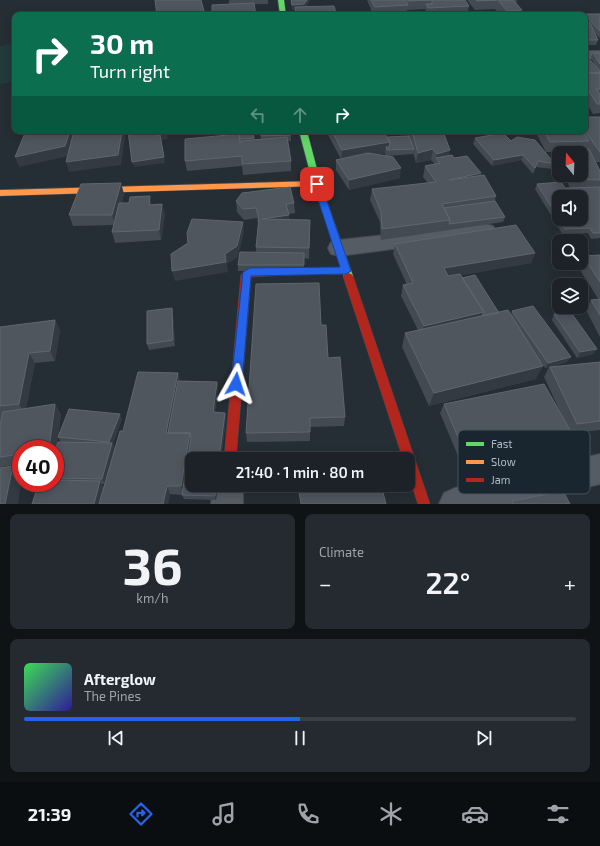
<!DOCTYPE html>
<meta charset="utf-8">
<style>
:root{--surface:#1c2228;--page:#252a30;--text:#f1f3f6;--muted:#a0a4a8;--line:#3a3f45;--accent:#2563eb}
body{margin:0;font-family:"Exo 2",sans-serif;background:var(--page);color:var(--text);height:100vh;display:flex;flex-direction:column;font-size:15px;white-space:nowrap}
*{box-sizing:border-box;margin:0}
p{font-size:13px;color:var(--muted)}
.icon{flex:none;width:22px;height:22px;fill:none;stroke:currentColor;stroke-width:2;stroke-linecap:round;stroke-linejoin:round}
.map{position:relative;height:504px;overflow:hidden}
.panel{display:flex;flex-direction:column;gap:10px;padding:10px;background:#0f1316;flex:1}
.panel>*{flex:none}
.banner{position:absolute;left:12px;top:12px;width:576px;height:122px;border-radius:8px;box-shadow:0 2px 10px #0003,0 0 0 1px var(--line);background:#0b6e4f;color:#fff;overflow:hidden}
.needle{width:26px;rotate:341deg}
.buttons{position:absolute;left:552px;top:146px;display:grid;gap:8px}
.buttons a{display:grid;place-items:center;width:36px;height:36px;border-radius:8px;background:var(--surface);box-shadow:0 2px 10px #0003,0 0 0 1px var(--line);font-size:20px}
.speed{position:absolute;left:12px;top:440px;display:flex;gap:8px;font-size:20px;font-weight:700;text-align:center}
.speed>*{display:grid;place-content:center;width:52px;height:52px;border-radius:50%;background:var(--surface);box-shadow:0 2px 10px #0003,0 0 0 1px var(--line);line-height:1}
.speed .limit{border:6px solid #d22;background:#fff;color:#111}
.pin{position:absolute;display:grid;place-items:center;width:34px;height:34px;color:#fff;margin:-17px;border-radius:8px;box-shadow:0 2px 6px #0006}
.me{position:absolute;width:44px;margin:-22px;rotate:5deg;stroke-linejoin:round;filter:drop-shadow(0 0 3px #0008)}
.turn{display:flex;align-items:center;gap:14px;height:84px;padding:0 12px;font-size:18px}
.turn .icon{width:52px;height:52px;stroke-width:2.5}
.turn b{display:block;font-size:28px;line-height:34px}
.lanes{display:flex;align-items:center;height:38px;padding:0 12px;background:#0003;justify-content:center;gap:20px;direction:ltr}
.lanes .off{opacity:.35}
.big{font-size:30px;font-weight:600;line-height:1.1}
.panel .tile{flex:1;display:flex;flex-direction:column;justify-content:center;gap:6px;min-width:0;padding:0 14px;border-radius:8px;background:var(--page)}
.panel .dial{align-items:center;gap:0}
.dial b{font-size:52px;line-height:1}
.song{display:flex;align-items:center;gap:12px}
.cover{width:48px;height:48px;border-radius:6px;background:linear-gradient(135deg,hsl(130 70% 55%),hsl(250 70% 35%))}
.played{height:4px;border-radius:2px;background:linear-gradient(90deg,var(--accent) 50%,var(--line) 50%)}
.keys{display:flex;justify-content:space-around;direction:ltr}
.heat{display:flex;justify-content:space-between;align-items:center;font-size:22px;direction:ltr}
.panel .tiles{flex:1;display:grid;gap:10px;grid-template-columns:1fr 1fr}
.tile:last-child{grid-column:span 2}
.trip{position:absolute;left:185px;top:452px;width:230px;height:40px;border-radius:8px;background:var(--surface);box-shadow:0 2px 10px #0003,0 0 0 1px var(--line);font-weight:600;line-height:40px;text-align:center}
.menu{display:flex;height:64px;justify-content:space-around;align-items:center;background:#0b0e10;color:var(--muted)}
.menu .icon{width:28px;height:28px}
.menu .on{color:var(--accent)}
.menu b{font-size:18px;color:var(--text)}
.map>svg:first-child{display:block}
.green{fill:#23393b}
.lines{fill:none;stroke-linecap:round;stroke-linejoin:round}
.street-casing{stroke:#434a51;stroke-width:2}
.fast-casing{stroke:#434a51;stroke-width:1}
.slow-casing{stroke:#434a51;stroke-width:1}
.jam-casing{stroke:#434a51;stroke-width:1}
.street{fill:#565c63;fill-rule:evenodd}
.fast{fill:#63d668;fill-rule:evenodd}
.slow{fill:#ff974d;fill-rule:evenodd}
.jam{fill:#b3261e;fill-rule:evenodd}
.wall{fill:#434a52;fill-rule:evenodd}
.shaded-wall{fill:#333a41}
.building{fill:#4f565e;stroke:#5e666f;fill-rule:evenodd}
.route{fill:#2563eb;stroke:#184099}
.key{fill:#19252f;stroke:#46525d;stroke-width:1}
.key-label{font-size:11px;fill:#afbac7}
</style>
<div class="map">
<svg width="600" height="504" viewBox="0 0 600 504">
<rect width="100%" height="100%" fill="#262e35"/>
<path class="green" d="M15,43V81L0,84V46Z"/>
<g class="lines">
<g class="street-casing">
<path id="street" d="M585,51H600V59H585Z
M485,224L493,226L496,231L493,236L339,256L331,254L328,248L331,242L339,240Z
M600,454V484L518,504H439L444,493L455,488Z
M213,485H243V504H211Z"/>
</g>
<g class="fast-casing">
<path id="fast" d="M278,0H284L286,15H280Z
M299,131H307L321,184L353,276L351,278H345L343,274L285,275L282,274L280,272L282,270L285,269L341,268L313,184Z"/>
</g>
<g class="slow-casing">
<path id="slow" d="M317,181L321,184L320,186L0,196V190Z"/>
</g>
<g class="jam-casing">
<path id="jam" d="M250,269H285L288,270L290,272L288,274L285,275L251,277L236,459H224L241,275L243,273Z
M348,273L351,274L353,276L430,504H418L408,474V459H403L343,276L345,274Z"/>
</g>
<use href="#street" class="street"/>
<use href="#fast" class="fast"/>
<use href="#slow" class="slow"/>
<use href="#jam" class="jam"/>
</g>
<path class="wall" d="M229,0H268V4H229Z
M291,0H310L306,6L336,13V15H295V10H292Z
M367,0H465L469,6L468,11L427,13L425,9L407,10V15H348V14L372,12Z
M467,0H517L516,4L522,10L521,15H500L495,9L475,10Z
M584,14H600V38L594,32L598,40L596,45H585V23H586L585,22V15H584Z
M593,53H600V113L593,114L585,101V60L596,67L591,58Z
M600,117V162H595L600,171V238L591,239L588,233L563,235L535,189L537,184L566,190V188H570L564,175H581V153H559V164L557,159L559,152H546L535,131H585Z
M232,131H253L255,140L261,139L259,131H290L291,135V141H288L291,161V171L243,175L242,166L187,171L185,161L232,135Z
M327,131H383L387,137L408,136L407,131H431L432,134L449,155L481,173L480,176L496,196L495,201L505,217L503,222L381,240L380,222L370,200L372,189L428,183L423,177L425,166L434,165V163L431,160L416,163L413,153V154L386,156L385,153L376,154L400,178L349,190L336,170V160L341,159L327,133Z
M475,138L511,141L555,164L552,169L536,167L533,174L521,160L492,166L473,144Z
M124,194L122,203L152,205L162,204L165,215L161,240L115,243L112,232L114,225L73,226L69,215Z
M236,201L294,203L295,213L289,214V220H310L309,259L304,258V270L238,271V265L256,252V247L258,224L257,218L244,220L237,212Z
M395,244L535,253L531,263L461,275L462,278L499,313L511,315L512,311L567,362L551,367L600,362V430L572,433L586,458L579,467L526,478L511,450L461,463L440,413L444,404L565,422L544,377L549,367L545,368L541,362L536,379L429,406L402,347L405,333L418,330L401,296L403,285H407L393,254Z
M600,255V337L586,310L591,300H599L578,267L580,263H581V261L583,256Z
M172,308L173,313L175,346L149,350L147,344Z
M554,314L597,349L593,354L577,358L552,320Z
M55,320L60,330L55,361L35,363L26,408L61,414L58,437L122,419L113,444L115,448L123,431L180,381L217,382L218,387L215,412L225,413L226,418L221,459H192L218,485L216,500L184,499L182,495L170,494L168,504H32L55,483V449H21V464L0,467V327ZM58,437L61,442L56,446ZM101,484H105L104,488Z
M321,325L328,358L345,417L344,426L310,427V441L247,442L246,433Z"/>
<path class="shaded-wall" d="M307,0H310L304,9L295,7V10H292V5Z
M204,11L205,15H165Z
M70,131H77L69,156L19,167L15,157Z
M122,131H126L121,165L69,172L66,162Z
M167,133L168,139L161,140L165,163L134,167L132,162L156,135Z
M390,142L389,150L386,147L385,153L341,160L342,150Z
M433,149L431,160L416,163L418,153Z
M450,150L448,161L436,159L437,154Z
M523,155L521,160L492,166L494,160Z
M401,168L400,178L349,190V180Z
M481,173L478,184L449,180Z
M121,183L124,194L115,225L112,215Z
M150,196L152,206L149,205Z
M162,204L165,215L161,240L159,230Z
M289,215V225L262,219Z
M243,222L244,232L238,257L227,264L228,272L175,281L172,271Z
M535,253L531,263L442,279L444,268Z
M172,308L173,313L175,346L173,340Z
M484,312L480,323L421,336L424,326Z
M55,320L60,330L55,361L50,351Z
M597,349L593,354L577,358L580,352Z
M29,353L35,363L25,413L19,404Z
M571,357L567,362L545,368L548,363Z
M543,366L536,379L429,406L434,393Z
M178,373L181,383L170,437L166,433Z
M217,382L218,387L214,417L213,412Z
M55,404L61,414L55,457V449H49Z
M225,413L226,418L221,459H219Z
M120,414L122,419L113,444L115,448L105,484L102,479L111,447L109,442Z
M190,433L192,442L184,495L181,486Z
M516,441L511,450L461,463L465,454Z
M13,466L21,476V483L18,504H5Z
M100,481L105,490L101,504H94Z
M216,485H218L216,500L215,496Z
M167,486L170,494L168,504H163Z"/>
<path class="building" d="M155,0H201L204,11L165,15H157Z
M291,0H307L304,4L292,5Z
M371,0H405L408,5L375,7Z
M407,0H431L408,1Z
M432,0H465L469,6L428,8L426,4H432Z
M476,0H497L477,1Z
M498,0H513L522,10L507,11Z
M254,3L256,15H212V5Z
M334,6L336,13H323L324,15H303V14H296L295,7Z
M372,12L374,15H349L348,14Z
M406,14L407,15H392Z
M584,14H600V31Z
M585,23H590L598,40H585Z
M593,53H600V64Z
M585,60L591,61L600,71V73H585Z
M585,73H600V89H596L600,94V104H597L585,85Z
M585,117H600V152L585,131Z
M26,131H70L65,146L15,157Z
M74,131H122L118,155L66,162Z
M128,131H166L167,133L156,135H160L164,157L132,162Z
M232,131H253L254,138L240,139L239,134L233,135Z
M260,131H290L291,135L262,136Z
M332,131H383L390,142L342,150Z
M412,131H431L432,134H444L450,150L437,154L433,149L418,153Z
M544,131H583L589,141L550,142Z
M503,133L511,141L517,137L535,140L555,164L538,161L535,168L523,155L494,160L475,138Z
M239,134L240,143L241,141L287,137L291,161L242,164V156L185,161V139Z
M409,136L414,149L387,150L386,147H389L390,142L387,137Z
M561,148L589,149L600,171V180L575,179L573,175H581V153H563Z
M368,153L393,157L401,168L349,180L336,160Z
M452,155L454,158L467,156L481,173L449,180L484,175L496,196L442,204L450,220L382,229L381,212L372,189L436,182L425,166L440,163L436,158Z
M561,182L568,192L566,188L600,187V233H593L590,228L565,229L537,184ZM559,197H581V219H559Z
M121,183L112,215H69L81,184Z
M290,187L294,203L286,204L289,215L262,219L310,220L309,248L256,247L259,219L256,208L243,209L236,201L242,193Z
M150,196L149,205L162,204L159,230L112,232L119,203H129L130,197Z
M495,201L505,217L449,224L450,220L444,208Z
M192,219L243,222L237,246L225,254L226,262L172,271L171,254L188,243L187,233Z
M516,225L535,253L444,268L448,276L460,274L484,312L424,326L403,285L413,283L395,244Z
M240,252L304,253V265H238Z
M600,255V282L583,256Z
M475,275L499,313L482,316L484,312L462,278Z
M319,283L321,325H326L328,358L340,357L345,417L310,418V432L246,433L256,284Z
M600,299V315L591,300Z
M533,306L571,357L548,363L512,311Z
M172,308L173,340L147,344V311Z
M508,310L543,366L434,393L405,333Z
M570,311L597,349L580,352L554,314Z
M55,320L50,351L29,353L19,404L0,406V327Z
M600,362V421L577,424L550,367Z
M138,372L178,373L166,433H190L181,486H167L163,504H99L120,431H123Z
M178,381L217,382L213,412L225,413L219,459H192V485H216L215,496L182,495L191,437L190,433H168Z
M544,384L586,458L531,469L516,441L465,454L444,404Z
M55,404L49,449H21V454L0,457V425L3,412Z
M69,409L120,414L109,442L58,437Z
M58,442L112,443L102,479L55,478V450Z
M13,466L5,504H0V468Z
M55,480L100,481L94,504H32L39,483H55Z
M353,485H381L386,504H301L299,492Z
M563,491L570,504H513L512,501Z"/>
<path class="route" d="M317,181L321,184L351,271L346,274L251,276L242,384L240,388L236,389L232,388L231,384L243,272L250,268L340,267L313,184Z"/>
<rect x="458" y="430" width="132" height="64" rx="6" class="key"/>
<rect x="466" y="442" width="18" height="4" fill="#63d668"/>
<rect x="466" y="460" width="18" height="4" fill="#ff974d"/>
<rect x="466" y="478" width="18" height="4" fill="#b3261e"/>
<g class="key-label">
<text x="491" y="448">Fast</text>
<text x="491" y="466">Slow</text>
<text x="491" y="484">Jam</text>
</g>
</svg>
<div class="buttons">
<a><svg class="needle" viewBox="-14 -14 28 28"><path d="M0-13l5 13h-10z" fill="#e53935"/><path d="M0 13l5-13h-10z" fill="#a0a4a8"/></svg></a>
<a><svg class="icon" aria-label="sound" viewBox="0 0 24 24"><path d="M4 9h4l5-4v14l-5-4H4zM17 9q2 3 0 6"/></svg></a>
<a><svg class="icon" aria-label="search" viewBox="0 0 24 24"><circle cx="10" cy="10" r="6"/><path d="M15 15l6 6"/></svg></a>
<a><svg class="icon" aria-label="layers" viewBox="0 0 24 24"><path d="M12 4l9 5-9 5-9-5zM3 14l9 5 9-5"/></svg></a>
</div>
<div class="speed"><div class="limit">40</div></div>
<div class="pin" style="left:317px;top:184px;background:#d93025"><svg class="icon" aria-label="arrive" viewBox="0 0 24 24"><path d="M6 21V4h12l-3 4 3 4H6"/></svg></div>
<svg class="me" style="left:236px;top:384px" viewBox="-20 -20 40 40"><path d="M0-17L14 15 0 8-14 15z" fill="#2563eb" stroke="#fff" stroke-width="4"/></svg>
<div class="trip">21:40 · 1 min · 80 m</div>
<div class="banner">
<div class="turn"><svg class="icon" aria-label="right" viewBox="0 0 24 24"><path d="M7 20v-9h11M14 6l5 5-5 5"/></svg><div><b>30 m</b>Turn right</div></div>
<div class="lanes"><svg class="icon off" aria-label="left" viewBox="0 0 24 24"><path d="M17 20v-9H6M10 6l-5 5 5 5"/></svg><svg class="icon off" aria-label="ahead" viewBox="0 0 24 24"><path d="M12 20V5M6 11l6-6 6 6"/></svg><svg class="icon" aria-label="right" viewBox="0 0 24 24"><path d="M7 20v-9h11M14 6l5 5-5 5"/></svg></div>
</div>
</div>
<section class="panel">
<div class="tiles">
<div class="tile dial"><b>36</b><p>km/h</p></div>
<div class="tile"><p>Climate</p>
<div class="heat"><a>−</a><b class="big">22°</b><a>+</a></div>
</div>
<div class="tile">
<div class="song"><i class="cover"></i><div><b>Afterglow</b><p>The Pines</p></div></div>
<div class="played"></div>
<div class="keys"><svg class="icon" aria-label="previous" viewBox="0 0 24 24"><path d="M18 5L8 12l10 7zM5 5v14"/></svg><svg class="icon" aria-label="pause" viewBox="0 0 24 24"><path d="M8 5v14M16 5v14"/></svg><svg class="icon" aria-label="next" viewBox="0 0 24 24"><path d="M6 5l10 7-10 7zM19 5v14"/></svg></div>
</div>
</div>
</section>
<nav class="menu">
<b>21:39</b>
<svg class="icon on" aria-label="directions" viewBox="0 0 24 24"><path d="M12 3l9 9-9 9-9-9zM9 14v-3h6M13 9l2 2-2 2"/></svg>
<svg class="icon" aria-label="music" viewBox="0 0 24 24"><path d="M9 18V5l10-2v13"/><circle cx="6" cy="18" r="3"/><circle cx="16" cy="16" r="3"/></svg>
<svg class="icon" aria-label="phone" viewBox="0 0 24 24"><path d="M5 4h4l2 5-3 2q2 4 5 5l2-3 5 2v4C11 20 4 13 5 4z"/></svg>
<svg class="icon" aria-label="climate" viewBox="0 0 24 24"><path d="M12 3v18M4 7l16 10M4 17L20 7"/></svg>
<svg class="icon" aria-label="car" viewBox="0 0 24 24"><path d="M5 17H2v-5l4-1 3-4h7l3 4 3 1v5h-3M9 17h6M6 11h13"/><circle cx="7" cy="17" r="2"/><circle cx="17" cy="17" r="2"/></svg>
<svg class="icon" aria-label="filters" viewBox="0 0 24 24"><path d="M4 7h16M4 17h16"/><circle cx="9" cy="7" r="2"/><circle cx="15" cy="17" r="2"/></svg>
</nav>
